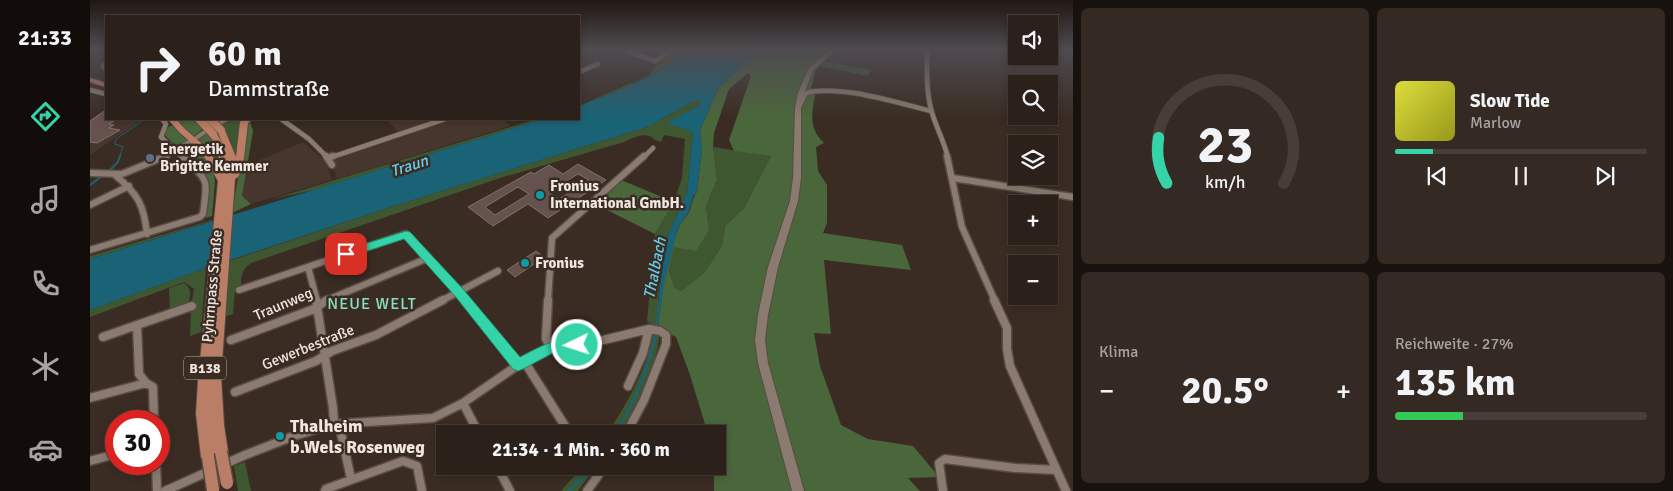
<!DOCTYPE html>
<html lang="de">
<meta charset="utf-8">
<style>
:root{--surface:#2c211a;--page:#342923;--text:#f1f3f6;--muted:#a6a3a2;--line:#483e39;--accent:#34d4a8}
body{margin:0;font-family:Signika,sans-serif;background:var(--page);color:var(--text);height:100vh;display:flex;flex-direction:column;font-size:19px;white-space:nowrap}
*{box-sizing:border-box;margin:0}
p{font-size:16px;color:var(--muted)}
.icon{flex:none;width:28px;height:28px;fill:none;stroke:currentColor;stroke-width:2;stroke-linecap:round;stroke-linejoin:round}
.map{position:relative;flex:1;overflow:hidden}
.panel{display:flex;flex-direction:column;gap:8px;padding:8px;background:#18120e;width:600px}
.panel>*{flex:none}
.guide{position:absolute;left:15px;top:15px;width:475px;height:105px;border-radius:0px;box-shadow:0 2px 8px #0003,0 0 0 1px var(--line);background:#2c211a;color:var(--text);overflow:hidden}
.controls{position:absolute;left:918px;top:15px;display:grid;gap:10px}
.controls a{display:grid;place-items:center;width:50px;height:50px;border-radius:0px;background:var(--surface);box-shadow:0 2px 8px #0003,0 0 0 1px var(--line);font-size:25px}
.speed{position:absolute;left:15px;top:410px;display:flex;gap:10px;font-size:25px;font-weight:700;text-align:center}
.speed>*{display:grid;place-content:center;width:65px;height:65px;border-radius:50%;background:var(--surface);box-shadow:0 2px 8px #0003,0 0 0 1px var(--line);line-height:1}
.speed .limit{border:8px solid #d22;background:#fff;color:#111}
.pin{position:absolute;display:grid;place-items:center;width:42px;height:42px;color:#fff;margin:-21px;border-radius:10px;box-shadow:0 2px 8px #0006}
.me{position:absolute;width:55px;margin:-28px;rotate:266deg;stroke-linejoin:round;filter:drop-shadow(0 0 4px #0008)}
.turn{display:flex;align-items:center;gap:18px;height:105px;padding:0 20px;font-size:22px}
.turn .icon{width:65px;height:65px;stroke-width:2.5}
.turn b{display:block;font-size:35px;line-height:42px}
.big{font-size:38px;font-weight:700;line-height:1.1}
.panel .tile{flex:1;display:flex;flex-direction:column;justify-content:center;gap:8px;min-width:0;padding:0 18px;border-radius:8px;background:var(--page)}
.panel .dial{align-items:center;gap:0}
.dial svg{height:130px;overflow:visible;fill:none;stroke:var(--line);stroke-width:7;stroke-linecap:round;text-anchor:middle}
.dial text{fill:var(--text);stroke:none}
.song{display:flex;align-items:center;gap:15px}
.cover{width:60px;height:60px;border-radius:8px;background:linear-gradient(135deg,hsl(60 70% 55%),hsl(60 70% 35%))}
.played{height:5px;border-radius:2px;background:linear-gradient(90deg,var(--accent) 15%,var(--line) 15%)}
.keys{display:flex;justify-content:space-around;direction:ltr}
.heat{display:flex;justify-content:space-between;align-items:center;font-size:28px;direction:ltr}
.charge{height:8px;border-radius:4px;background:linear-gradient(90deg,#34c759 27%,var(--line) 0)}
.panel .tiles{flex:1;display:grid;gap:8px;grid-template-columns:repeat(2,1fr)}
.trip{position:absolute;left:346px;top:425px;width:290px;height:50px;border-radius:0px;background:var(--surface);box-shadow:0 2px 8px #0003,0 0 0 1px var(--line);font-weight:700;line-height:50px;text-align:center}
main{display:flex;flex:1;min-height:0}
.tab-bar{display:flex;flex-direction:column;width:90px;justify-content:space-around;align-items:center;background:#120d0a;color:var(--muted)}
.tab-bar .icon{width:35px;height:35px}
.tab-bar .current{color:var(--accent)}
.tab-bar b{font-size:22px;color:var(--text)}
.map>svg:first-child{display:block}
.commercial{fill:#47362e}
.green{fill:#3e5731}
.forest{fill:#4a663b;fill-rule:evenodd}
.water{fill:#1a6376}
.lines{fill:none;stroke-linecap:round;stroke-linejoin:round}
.stream-far2{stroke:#1a6376;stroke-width:1}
.stream-far1{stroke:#1a6376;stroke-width:2}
.stream{stroke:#1a6376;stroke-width:2.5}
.building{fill:#65524e;stroke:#836f6a;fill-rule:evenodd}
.street-far2-casing{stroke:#574b43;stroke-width:6}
.street-far1-casing{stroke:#574b43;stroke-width:9}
.street-casing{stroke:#574b43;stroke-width:11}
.secondary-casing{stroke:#574b43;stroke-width:2}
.primary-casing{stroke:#574b43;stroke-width:2}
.street-far2{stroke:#8a7a6f;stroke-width:4.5}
.street-far1{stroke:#8a7a6f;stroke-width:6}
.street{stroke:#8a7a6f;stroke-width:8}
.secondary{fill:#8a7a6f;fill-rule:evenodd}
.primary{fill:#ba7e66;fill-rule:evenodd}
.primary-bridge-far1-casing{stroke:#574b43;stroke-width:9;stroke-linecap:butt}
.primary-bridge-casing{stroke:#574b43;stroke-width:15;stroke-linecap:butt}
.primary-bridge-far1{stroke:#ba7e66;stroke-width:8}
.primary-bridge{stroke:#ba7e66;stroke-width:12}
.route{fill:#34d4a8;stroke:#228a6d}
.service-dot{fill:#5c6f8a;stroke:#3a2c23;stroke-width:2}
.culture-dot{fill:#0f9aa8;stroke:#3a2c23;stroke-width:2}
.labels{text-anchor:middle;stroke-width:5;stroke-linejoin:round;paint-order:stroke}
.shield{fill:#3a2c23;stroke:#baafa8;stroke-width:1}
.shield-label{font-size:14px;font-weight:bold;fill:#f1e7e1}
.poi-label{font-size:15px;font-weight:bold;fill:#f1e7e1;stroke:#3a2c23;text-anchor:start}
.street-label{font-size:15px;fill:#f1e7e1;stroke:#3a2c23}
.water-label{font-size:16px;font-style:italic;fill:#67ceec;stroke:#3a2c23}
.neighbourhood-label{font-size:16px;letter-spacing:1px;fill:#86e1c1;stroke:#3a2c23}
.near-poi-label{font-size:18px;font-weight:bold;fill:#f1e7e1;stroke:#3a2c23;text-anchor:start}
</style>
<main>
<nav class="tab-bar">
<b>21:33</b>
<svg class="icon current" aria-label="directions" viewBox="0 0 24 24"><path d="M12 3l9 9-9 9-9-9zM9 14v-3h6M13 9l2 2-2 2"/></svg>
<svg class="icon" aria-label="music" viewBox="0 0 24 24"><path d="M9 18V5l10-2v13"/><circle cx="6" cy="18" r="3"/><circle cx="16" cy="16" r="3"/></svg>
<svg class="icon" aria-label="phone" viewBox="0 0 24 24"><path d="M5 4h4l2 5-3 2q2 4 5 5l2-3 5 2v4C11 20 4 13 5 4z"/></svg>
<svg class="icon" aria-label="climate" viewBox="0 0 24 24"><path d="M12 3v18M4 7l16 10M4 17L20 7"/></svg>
<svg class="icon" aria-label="car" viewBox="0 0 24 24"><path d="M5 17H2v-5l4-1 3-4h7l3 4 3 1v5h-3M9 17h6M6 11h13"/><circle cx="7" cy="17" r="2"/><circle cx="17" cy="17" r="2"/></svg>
</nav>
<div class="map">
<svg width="983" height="491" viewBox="0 0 983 491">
<rect width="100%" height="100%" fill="#3a2c23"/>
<path class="commercial" d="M16,109V119H53L0,155V120Z
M296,119H350L309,133Z
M357,119H412L420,126L247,179L240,158Z
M213,142L235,161L242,180L161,204L152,196L157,165Z"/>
<path class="green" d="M588,49H599C582,63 563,76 542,83V86L489,106L559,75L567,65Z
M732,61L781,70L778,76L727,65Z
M604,101H609L611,104L578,123L603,131L597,192L576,240L568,299V303H571L568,328L557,321L565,234L584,202L592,178L595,139L574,135L571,142C565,141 564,138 559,136C551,133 541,139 534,142L410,178L161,263C151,270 151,277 151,288L145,289L143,314L134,317L139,261L307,205L557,127Z
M145,119H156L153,122L145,165L141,141L131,124Z
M447,119H453L224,190L182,199Z
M623,147L681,156L654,208L635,226L632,246L614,273L591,291L584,287L579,270L584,247L619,230L616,206L627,180Z
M122,220V221L0,259V256Z
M116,268L111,332L100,336L101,306L104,289L94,282L0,317V310Z
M94,283C103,289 100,296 98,305L80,311L79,288Z
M562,335L569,336C568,364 545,412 529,434H517C536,405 557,370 562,335Z
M155,462L161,491H148L144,466Z
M493,466H506L488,491H471Z"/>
<path class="forest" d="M672,49H739L723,62L727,65L721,88L734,92L725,94C722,114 718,127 734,143L726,147L728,171L737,185V223L733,233L812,245L821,270L734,260L741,334L724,333L730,366L751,425L778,439L823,446L849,477L818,478L830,491H624V466H628V434H618L600,375L586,337L568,328C572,295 575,260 588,230C590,222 597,217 600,210C602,204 602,198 607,192L612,148L610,131L628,88ZM658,73L661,76L639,140L644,151L681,156L654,208L635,226L632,246L614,273L591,291L584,287L579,270L584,247L606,251L619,230L616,206L627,180L623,147L624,133L639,89Z
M84,119H103L114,128L88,149L73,133L78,127L88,123Z
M160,121L163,131L152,196L161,204L142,213L157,124Z
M118,132C126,144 130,153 129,168L123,170L125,182L122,216L86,226L112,215C121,174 122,179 91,152L112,143L108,139Z
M531,180L584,202L565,234L505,204Z"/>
<path class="water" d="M599,49H672L628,88L610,131L612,148L607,192L603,196L599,211L588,228L575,280L571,303H568L576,240L597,192L603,132L577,123L611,104L609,101H604L557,127L307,205L116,268L0,310V259L453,119H489V106L541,86L542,84C563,76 582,63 599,49Z"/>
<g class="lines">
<path class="stream-far2" d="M29,158L33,147L25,144L26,139L55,119"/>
<path class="stream-far1" d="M18,172L28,162L30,156
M0,185L12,176"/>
<path class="stream" d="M566,328L570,302
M525,434C545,402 559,369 566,332
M479,491L502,466"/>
</g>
<path class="building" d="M16,110V119H27L19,124L24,125L19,128L30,130L7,143L0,142V121Z
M488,164L516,180L458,218L438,204L403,226L378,207L441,172L444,174L459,165L473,174ZM488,174L499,180L469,199L458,192ZM428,187L439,194L405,215L395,207Z
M446,251L454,257L425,277L417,270Z"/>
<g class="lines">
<g class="street-far2-casing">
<path id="street-far2" d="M531,49L565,61L585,49
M837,49C837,69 836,89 841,109C845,126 854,140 858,158
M924,49L926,50
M16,63L13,66L16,70
M489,72L508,64
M0,90L16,94
M708,108L716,93C750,84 807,103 841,111
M72,119L76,124L71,137L93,158
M191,119L219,139L238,158
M73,158L103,140
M239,158L355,119
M553,158L563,148"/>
</g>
<g class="street-far1-casing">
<path id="street-far1" d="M236,156L242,165
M857,156L872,227L905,301
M238,158L243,156
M0,173L32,174L76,156
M25,175C48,194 54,205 57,234
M863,178L983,197
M0,205L39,186
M0,250L110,217L113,214C118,177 119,182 92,156
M218,267L227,301
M149,290L316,234L376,301
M235,301L338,258
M351,301L408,271
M458,301L462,238L554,156"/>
</g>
<g class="street-casing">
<path id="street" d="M226,300L243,408L244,424L250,428L261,479
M375,300L428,365
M458,300L456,339L461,347
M904,300L917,328V349L920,366L976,491
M13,337L47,325
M141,340L224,309L237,300
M434,361L475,426
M538,386L553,353L559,329
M145,392L226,361L242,351L286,335L353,300
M0,398L56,383
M373,403L389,434
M64,421L63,387L56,383L49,374L47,325L102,306
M0,461L26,454
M66,464L67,491
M407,466L420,491
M75,491L155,455L204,436L244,424L343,418L373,403L434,361L461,347L497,344L559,329L570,331L576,335V344L554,400L536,434
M235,491L236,489L313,461L327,466L332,491
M497,491L515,466
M853,491L849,463L855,459L925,468L966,470"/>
</g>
<g class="secondary-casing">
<path id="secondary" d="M740,49H746L723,71L714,93L711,108V178L708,201L688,267L678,315L675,340L678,363L714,491H702L668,363L665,340L668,315L678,267L700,201L703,178L705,108L708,93L718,69Z
M134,119H142L125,127L105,141L103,142L100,140L121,125Z"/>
</g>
<g class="primary-casing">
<path id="primary" d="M0,78L16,83V87L0,82Z
M78,119H86L95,129L117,148L130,168L127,149L119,134L123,132H126L133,145L127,130L128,128H134L146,157L150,122L153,119H162L158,123L154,158L149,176L145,179L131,376L134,425L138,452L136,457L131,459L126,457L125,453L123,462L118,464L113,462L111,457L106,414L108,381L128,181L111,151L89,132Z"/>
</g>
<use href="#street-far2" class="street-far2"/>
<use href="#street-far1" class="street-far1"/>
<use href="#street" class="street"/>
<use href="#secondary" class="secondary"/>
<use href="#primary" class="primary"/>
<g class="primary-bridge-far1-casing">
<path id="primary-bridge-far1" d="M109,119L123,134
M120,119L131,130"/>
</g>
<g class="primary-bridge-casing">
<path id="primary-bridge" d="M131,452L137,483
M118,457L123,490"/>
</g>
<use href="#primary-bridge-far1" class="primary-bridge-far1"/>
<use href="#primary-bridge" class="primary-bridge"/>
</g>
<linearGradient id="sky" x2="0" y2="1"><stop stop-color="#201813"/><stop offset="0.42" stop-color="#4f4b50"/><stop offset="1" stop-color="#4f4b50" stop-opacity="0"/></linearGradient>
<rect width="983" height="118" fill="url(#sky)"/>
<path class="route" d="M316,231L320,232L373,289L430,357C448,348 470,334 492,341L494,345L492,349L463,353L433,369L428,371L423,369L365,296L314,239L256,258L250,254L252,251Z"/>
<circle class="service-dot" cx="60" cy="158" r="5"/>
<g class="culture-dot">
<circle cx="450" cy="195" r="5"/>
<circle cx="435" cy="263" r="5"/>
<circle cx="190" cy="436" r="5"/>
</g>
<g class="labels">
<rect class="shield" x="94" y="356.5" width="42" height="23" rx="4"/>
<g class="shield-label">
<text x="115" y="373">B138</text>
</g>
<g class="poi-label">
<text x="70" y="154">Energetik<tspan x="70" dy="17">Brigitte Kemmer</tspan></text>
<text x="460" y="191">Fronius<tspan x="460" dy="17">International GmbH.</tspan></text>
<text x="445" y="268">Fronius</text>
</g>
<g class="street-label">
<text transform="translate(122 286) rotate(-85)" y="5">Pyhrnpass Straße</text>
<text transform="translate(193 304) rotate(-23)" y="5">Traunweg</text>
<text transform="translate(218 347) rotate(-22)" y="5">Gewerbestraße</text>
</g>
<g class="water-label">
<text transform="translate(319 165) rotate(-18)" y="6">Traun</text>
<text transform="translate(564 268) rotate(-79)" y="6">Thalbach</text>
</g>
<g class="neighbourhood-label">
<text x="282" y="309">NEUE WELT</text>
</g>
<g class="near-poi-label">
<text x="200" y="432">Thalheim<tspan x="200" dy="21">b.Wels Rosenweg</tspan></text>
</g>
</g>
</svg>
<div class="controls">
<a><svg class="icon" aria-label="sound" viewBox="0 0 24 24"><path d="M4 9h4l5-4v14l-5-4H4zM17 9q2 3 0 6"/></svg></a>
<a><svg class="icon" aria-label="search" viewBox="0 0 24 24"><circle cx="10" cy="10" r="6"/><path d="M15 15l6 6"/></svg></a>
<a><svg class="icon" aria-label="layers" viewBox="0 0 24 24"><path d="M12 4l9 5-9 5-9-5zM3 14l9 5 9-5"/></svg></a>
<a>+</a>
<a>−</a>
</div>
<div class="speed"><div class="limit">30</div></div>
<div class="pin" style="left:256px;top:254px;background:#d93025"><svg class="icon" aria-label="arrive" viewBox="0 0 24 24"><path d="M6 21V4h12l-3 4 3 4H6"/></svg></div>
<svg class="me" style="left:487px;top:345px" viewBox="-20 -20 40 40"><circle r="17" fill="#34d4a8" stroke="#fff" stroke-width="3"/><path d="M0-11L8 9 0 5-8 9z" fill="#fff"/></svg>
<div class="trip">21:34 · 1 Min. · 360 m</div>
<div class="guide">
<div class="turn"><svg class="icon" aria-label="right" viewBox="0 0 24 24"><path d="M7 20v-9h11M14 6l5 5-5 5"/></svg><div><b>60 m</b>Dammstraße</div></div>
</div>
</div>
<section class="panel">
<div class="tiles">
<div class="tile dial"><svg viewBox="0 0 100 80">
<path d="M14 69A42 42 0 1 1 86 69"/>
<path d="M14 69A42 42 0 0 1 9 41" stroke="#34d4a8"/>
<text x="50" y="56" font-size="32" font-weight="700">23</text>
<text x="50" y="72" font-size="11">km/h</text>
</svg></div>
<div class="tile">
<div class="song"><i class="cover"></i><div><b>Slow Tide</b><p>Marlow</p></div></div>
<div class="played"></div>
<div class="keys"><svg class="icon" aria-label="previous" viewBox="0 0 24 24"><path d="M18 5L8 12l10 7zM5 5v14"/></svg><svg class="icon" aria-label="pause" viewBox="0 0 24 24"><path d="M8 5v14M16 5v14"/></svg><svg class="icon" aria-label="next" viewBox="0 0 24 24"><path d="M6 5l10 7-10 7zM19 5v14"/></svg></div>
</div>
<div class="tile"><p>Klima</p>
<div class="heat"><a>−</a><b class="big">20.5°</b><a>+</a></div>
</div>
<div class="tile"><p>Reichweite · 27%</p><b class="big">135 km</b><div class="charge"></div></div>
</div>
</section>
</main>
